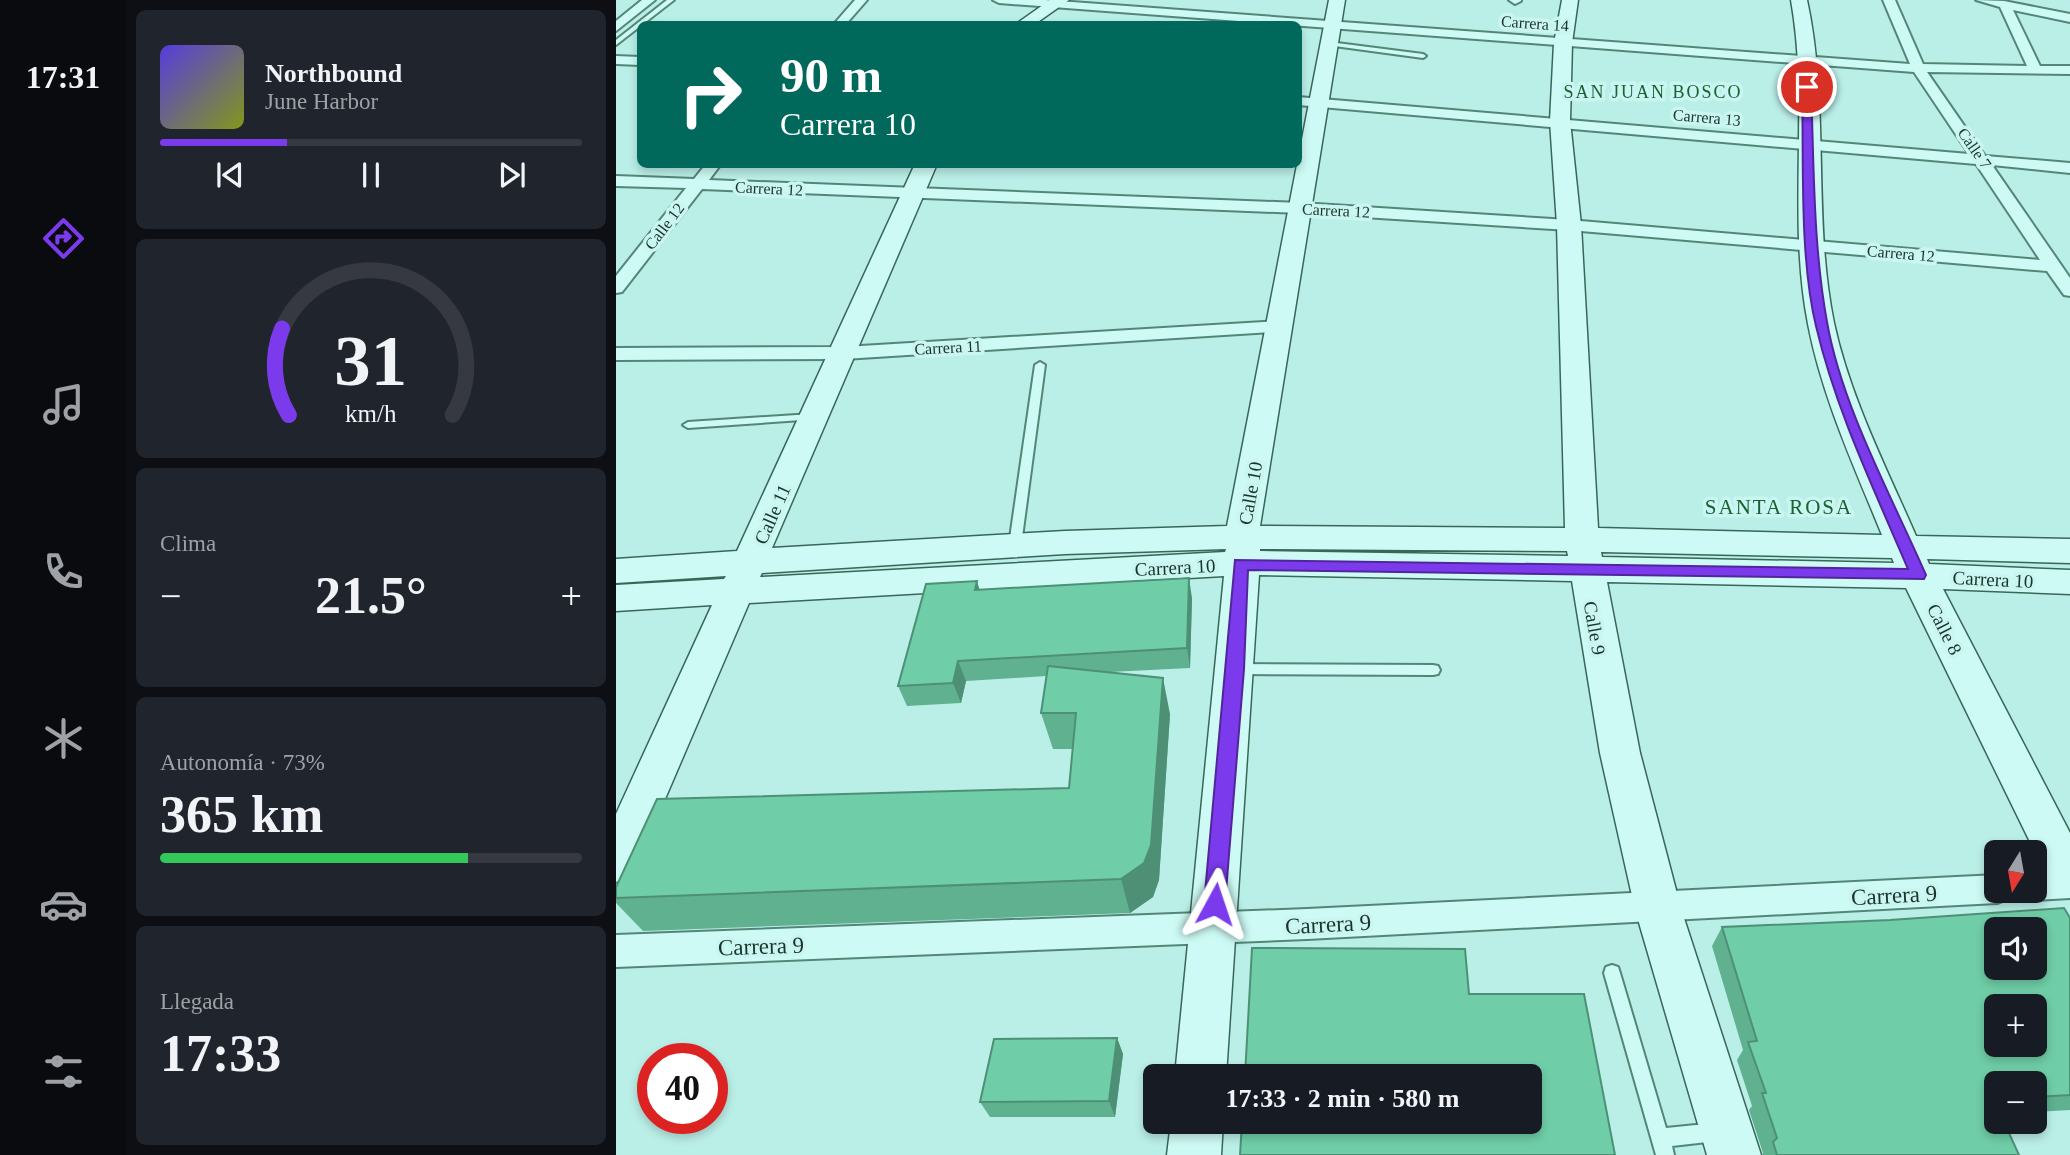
<!DOCTYPE html>
<html lang="es">
<meta charset="utf-8">
<style>
:root{--surface:#171b24;--page:#20242c;--text:#f1f3f6;--muted:#9ea1a6;--line:#363941;--accent:#7c3aed}
body{margin:0;font-family:Georgia,serif;background:var(--page);color:var(--text);height:100vh;display:flex;flex-direction:column;font-size:26px;white-space:nowrap}
*{box-sizing:border-box;margin:0}
p{font-size:23px;color:var(--muted)}
.icon{flex:none;width:38px;height:38px;fill:none;stroke:currentColor;stroke-width:2;stroke-linecap:round;stroke-linejoin:round}
.map{position:relative;flex:1;overflow:hidden}
.sheet{display:flex;flex-direction:column;gap:10px;padding:10px;background:#0d0f14;width:490px}
.sheet>*{flex:none}
.guide{position:absolute;left:21px;top:21px;width:665px;height:147px;border-radius:10px;box-shadow:0 4px 10px #0003;background:#00695c;color:#fff;overflow:hidden}
.needle{width:46px;rotate:191deg}
.fabs{position:absolute;left:1368px;top:840px;display:grid;gap:14px}
.fabs a{display:grid;place-items:center;width:63px;height:63px;border-radius:10px;background:var(--surface);box-shadow:0 4px 10px #0003;font-size:35px}
.speed{position:absolute;left:21px;top:1043px;display:flex;gap:14px;font-size:35px;font-weight:700;text-align:center}
.speed>*{display:grid;place-content:center;width:91px;height:91px;border-radius:50%;background:var(--surface);box-shadow:0 4px 10px #0003;line-height:1}
.speed .limit{border:10px solid #d22;background:#fff;color:#111}
.pin{position:absolute;display:grid;place-items:center;width:60px;height:60px;color:#fff;margin:-30px;border:4px solid #fff;border-radius:50%;box-shadow:0 2px 7px #0007}
.me{position:absolute;width:77px;margin:-38px;rotate:5deg;stroke-linejoin:round;filter:drop-shadow(0 0 5px #0008)}
.turn{display:flex;align-items:center;gap:24px;height:147px;padding:0 28px;font-size:32px}
.turn .icon{width:91px;height:91px;stroke-width:2.5}
.turn b{display:block;font-size:49px;line-height:60px}
.big{font-size:52px;font-weight:700;line-height:1.1}
.sheet .widget{flex:1;display:flex;flex-direction:column;justify-content:center;gap:10px;min-width:0;padding:0 24px;border-radius:10px;background:var(--page)}
.sheet .dial{align-items:center;gap:0}
.dial svg{height:182px;overflow:visible;fill:none;stroke:var(--line);stroke-width:7;stroke-linecap:round;text-anchor:middle}
.dial text{fill:var(--text);stroke:none}
.song{display:flex;align-items:center;gap:21px}
.cover{width:84px;height:84px;border-radius:10px;background:linear-gradient(135deg,hsl(250 70% 55%),hsl(70 70% 35%))}
.played{height:7px;border-radius:4px;background:linear-gradient(90deg,var(--accent) 30%,var(--line) 30%)}
.keys{display:flex;justify-content:space-around;direction:ltr}
.heat{display:flex;justify-content:space-between;align-items:center;font-size:38px;direction:ltr}
.charge{height:10px;border-radius:5px;background:linear-gradient(90deg,#34c759 73%,var(--line) 0)}
.trip{position:absolute;left:527px;top:1064px;width:399px;height:70px;border-radius:10px;background:var(--surface);box-shadow:0 4px 10px #0003;font-weight:700;line-height:70px;text-align:center}
main{display:flex;flex:1;min-height:0}
.menu{display:flex;flex-direction:column;width:126px;justify-content:space-around;align-items:center;background:#090b0e;color:var(--muted)}
.menu .icon{width:49px;height:49px}
.menu .active{color:var(--accent)}
.menu b{font-size:32px;color:var(--text)}
.map>svg:first-child{display:block}
.lines{fill:none;stroke-linecap:round;stroke-linejoin:round}
.lane-casing{stroke:#548677;stroke-width:4}
.street-casing{stroke:#548677;stroke-width:4}
.secondary-casing{stroke:#386758;stroke-width:3}
.lane{fill:#cdfaf4;fill-rule:evenodd}
.street{fill:#cdfaf4;fill-rule:evenodd}
.secondary{fill:#cdfaf4;fill-rule:evenodd}
.wall{fill:#5fb190}
.shaded-wall{fill:#4e9075}
.building{fill:#6fcea7;stroke:#4e9075;stroke-width:2;fill-rule:evenodd}
.route{fill:#7c3aed;stroke:#51269a;stroke-width:2}
.labels{text-anchor:middle;stroke-width:7;stroke-linejoin:round;paint-order:stroke}
.far-street-label{font-size:16px;fill:#1a342b;stroke:#caf6f1}
.far-neighbourhood-label{font-size:18px;letter-spacing:2px;fill:#186234;stroke:#caf6f1}
.street-label{font-size:19px;fill:#1a342b;stroke:#caf6f1}
.neighbourhood-label{font-size:21px;letter-spacing:2px;fill:#186234;stroke:#caf6f1}
.near-street-label{font-size:23px;fill:#1a342b;stroke:#caf6f1}
</style>
<main>
<nav class="menu">
<b>17:31</b>
<svg class="icon active" aria-label="directions" viewBox="0 0 24 24"><path d="M12 3l9 9-9 9-9-9zM9 14v-3h6M13 9l2 2-2 2"/></svg>
<svg class="icon" aria-label="music" viewBox="0 0 24 24"><path d="M9 18V5l10-2v13"/><circle cx="6" cy="18" r="3"/><circle cx="16" cy="16" r="3"/></svg>
<svg class="icon" aria-label="phone" viewBox="0 0 24 24"><path d="M5 4h4l2 5-3 2q2 4 5 5l2-3 5 2v4C11 20 4 13 5 4z"/></svg>
<svg class="icon" aria-label="climate" viewBox="0 0 24 24"><path d="M12 3v18M4 7l16 10M4 17L20 7"/></svg>
<svg class="icon" aria-label="car" viewBox="0 0 24 24"><path d="M5 17H2v-5l4-1 3-4h7l3 4 3 1v5h-3M9 17h6M6 11h13"/><circle cx="7" cy="17" r="2"/><circle cx="17" cy="17" r="2"/></svg>
<svg class="icon" aria-label="filters" viewBox="0 0 24 24"><path d="M4 7h16M4 17h16"/><circle cx="9" cy="7" r="2"/><circle cx="15" cy="17" r="2"/></svg>
</nav>
<section class="sheet">
<div class="widget">
<div class="song"><i class="cover"></i><div><b>Northbound</b><p>June Harbor</p></div></div>
<div class="played"></div>
<div class="keys"><svg class="icon" aria-label="previous" viewBox="0 0 24 24"><path d="M18 5L8 12l10 7zM5 5v14"/></svg><svg class="icon" aria-label="pause" viewBox="0 0 24 24"><path d="M8 5v14M16 5v14"/></svg><svg class="icon" aria-label="next" viewBox="0 0 24 24"><path d="M6 5l10 7-10 7zM19 5v14"/></svg></div>
</div>
<div class="widget dial"><svg viewBox="0 0 100 80">
<path d="M14 69A42 42 0 1 1 86 69"/>
<path d="M14 69A42 42 0 0 1 11 31" stroke="#7c3aed"/>
<text x="50" y="56" font-size="32" font-weight="700">31</text>
<text x="50" y="72" font-size="11">km/h</text>
</svg></div>
<div class="widget"><p>Clima</p>
<div class="heat"><a>−</a><b class="big">21.5°</b><a>+</a></div>
</div>
<div class="widget"><p>Autonomía · 73%</p><b class="big">365 km</b><div class="charge"></div></div>
<div class="widget"><p>Llegada</p><b class="big">17:33</b></div>
</section>
<div class="map">
<svg width="1454" height="1155" viewBox="0 0 1454 1155">
<rect width="100%" height="100%" fill="#baefe8"/>
<g class="lines">
<g class="lane-casing">
<path id="lane" d="M51,0H58L0,45V40Z
M713,42L807,54L810,56L807,58L711,45Z
M424,362L429,365L405,545L399,549L393,545L419,365Z
M196,414L201,417L200,419L72,428L67,425L72,422Z
M621,664L817,665L822,666L824,670L822,674L817,675L621,674L616,673L614,669L616,665Z
M996,965L1002,967L1004,973L1050,1128L1100,1123L1107,1125L1109,1132L1107,1139L1100,1141L1056,1146L1058,1155H1040L988,973L990,967Z"/>
</g>
<g class="street-casing">
<path id="street" d="M26,0H39L0,31V21Z
M239,0H251L230,24H218Z
M377,0H429L1294,64L1267,0H1279L1307,64L1411,66L1384,7L1360,0L1388,1L1454,14V22L1397,10L1424,66H1454V74L1311,72L1369,156L1454,163V173L1376,165L1454,278V296L1448,295L1431,271L953,230L684,213L86,189L6,292L0,293V276L70,188L0,186V176L78,179L90,164H105L93,180L684,203L953,220L1424,260L1360,164L682,105V97L1353,154L1298,72L383,3Z
M893,0H905V1L899,4Z
M0,56L24,57V65L0,64Z
M663,321L672,327L670,331L228,359L0,360V348L228,347Z
M1454,870V898L1419,900L1408,896L1405,891H1419V872Z
M1381,875V891H1396L1392,899L1381,903L691,939L0,967V935L691,909Z"/>
</g>
<g class="secondary-casing">
<path id="secondary" d="M434,0H453L419,24H400Z
M713,0H729L644,526L949,528L941,225L934,121L938,43L946,0H962L956,43L954,121L965,225L982,528L1266,535C1238,466 1206,397 1192,324C1171,217 1194,106 1175,0H1191C1214,105 1196,216 1218,323C1234,397 1270,467 1300,536L1454,539V563L1311,559L1313,564L1454,570V594L1327,589L1454,833V897L1438,891L1290,588L991,582L1024,753L1065,909L1145,1155H1091L1019,909L984,753L956,581L643,575L610,1076H559L608,576L133,603L16,876L0,882V814L96,605L0,611V585L108,579L110,576L0,583V559L121,551L299,164H321L156,548L449,531L611,526ZM610,549L609,552L144,577L146,573L449,554ZM644,549L951,551L952,556L644,551ZM985,552L1276,558L1278,563L986,557Z
M555,1122H607L605,1155H551Z"/>
</g>
<use href="#lane" class="lane"/>
<use href="#street" class="street"/>
<use href="#secondary" class="secondary"/>
</g>
<path class="wall" d="M364,590L576,598L574,668L494,672L554,714L543,880L537,897L514,913L27,931L0,903V887L453,788L457,749H437L425,713L430,676L350,681L345,703L291,706L282,686Z
M1454,918V1110L1419,1112V1083H1381V1122L1403,1155H1146L1147,1153L1133,1110L1136,1106L1121,1060L1127,1050L1096,946L1106,927Z
M501,1038L507,1054L499,1117H374L364,1102Z"/>
<path class="shaded-wall" d="M573,578L576,598L574,668L571,648Z
M361,581L367,601L359,590Z
M342,661L350,681L345,703L337,683Z
M547,678L554,714L543,880L537,897L514,913L505,879Z
M501,1038L507,1054L499,1117L493,1101Z"/>
<path class="building" d="M573,578L571,648L342,661L337,683L282,686L310,584L361,581L359,590Z
M432,666L547,678L535,845L528,863L505,879L0,898V887L41,799L453,788L460,713H425Z
M1448,908L1454,918V1095L1419,1097V1083H1381V1100H1378L1381,1107V1122H1388L1403,1155H1161L1157,1142L1161,1138L1146,1093H1150L1132,1042L1141,1041L1106,927L1274,920ZM1381,929H1419V968H1381ZM1381,1006H1419V1045H1381Z
M636,948L849,949L853,994H968L999,1155H624L626,1122H914V1076H629Z
M501,1038L493,1101L364,1102L378,1039Z"/>
<path class="route" d="M1191,84L1195,87C1198,165 1197,245 1211,322C1226,407 1275,495 1310,575L1308,579L632,570L628,669L609,904L606,911L599,913L591,911L588,904L619,560L1292,569C1258,489 1220,411 1200,326C1183,256 1188,159 1186,87Z"/>
<g class="labels">
<g class="far-street-label">
<text transform="translate(919 23) rotate(4)" y="6">Carrera 14</text>
<text transform="translate(1091 117) rotate(5)" y="6">Carrera 13</text>
<text transform="translate(1359 148) rotate(55)" y="6">Calle 7</text>
<text transform="translate(153 188) rotate(3)" y="6">Carrera 12</text>
<text transform="translate(720 210) rotate(3)" y="6">Carrera 12</text>
<text transform="translate(48 226) rotate(-53)" y="6">Calle 12</text>
<text transform="translate(1285 253) rotate(5)" y="6">Carrera 12</text>
<text transform="translate(332 347) rotate(-3)" y="6">Carrera 11</text>
</g>
<g class="far-neighbourhood-label">
<text x="1037" y="98">SAN JUAN BOSCO</text>
</g>
<g class="street-label">
<text transform="translate(634 493) rotate(-80)" y="7">Calle 10</text>
<text transform="translate(156 514) rotate(-66)" y="7">Calle 11</text>
<text transform="translate(559 567) rotate(-3)" y="7">Carrera 10</text>
<text transform="translate(1377 579) rotate(3)" y="7">Carrera 10</text>
<text transform="translate(979 628) rotate(80)" y="7">Calle 9</text>
<text transform="translate(1329 629) rotate(63)" y="7">Calle 8</text>
</g>
<g class="neighbourhood-label">
<text x="1163" y="514">SANTA ROSA</text>
</g>
<g class="near-street-label">
<text transform="translate(1278 895) rotate(-3)" y="8">Carrera 9</text>
<text transform="translate(712 924) rotate(-3)" y="8">Carrera 9</text>
<text transform="translate(145 946) rotate(-2)" y="8">Carrera 9</text>
</g>
</g>
</svg>
<div class="fabs">
<a><svg class="needle" viewBox="-14 -14 28 28"><path d="M0-13l5 13h-10z" fill="#e53935"/><path d="M0 13l5-13h-10z" fill="#9ea1a6"/></svg></a>
<a><svg class="icon" aria-label="sound" viewBox="0 0 24 24"><path d="M4 9h4l5-4v14l-5-4H4zM17 9q2 3 0 6"/></svg></a>
<a>+</a>
<a>−</a>
</div>
<div class="speed"><div class="limit">40</div></div>
<div class="pin" style="left:1191px;top:87px;background:#d93025"><svg class="icon" aria-label="arrive" viewBox="0 0 24 24"><path d="M6 21V4h12l-3 4 3 4H6"/></svg></div>
<svg class="me" style="left:599px;top:904px" viewBox="-20 -20 40 40"><path d="M0-17L14 15 0 8-14 15z" fill="#7c3aed" stroke="#fff" stroke-width="4"/></svg>
<div class="trip">17:33 · 2 min · 580 m</div>
<div class="guide">
<div class="turn"><svg class="icon" aria-label="right" viewBox="0 0 24 24"><path d="M7 20v-9h11M14 6l5 5-5 5"/></svg><div><b>90 m</b>Carrera 10</div></div>
</div>
</div>
</main>
